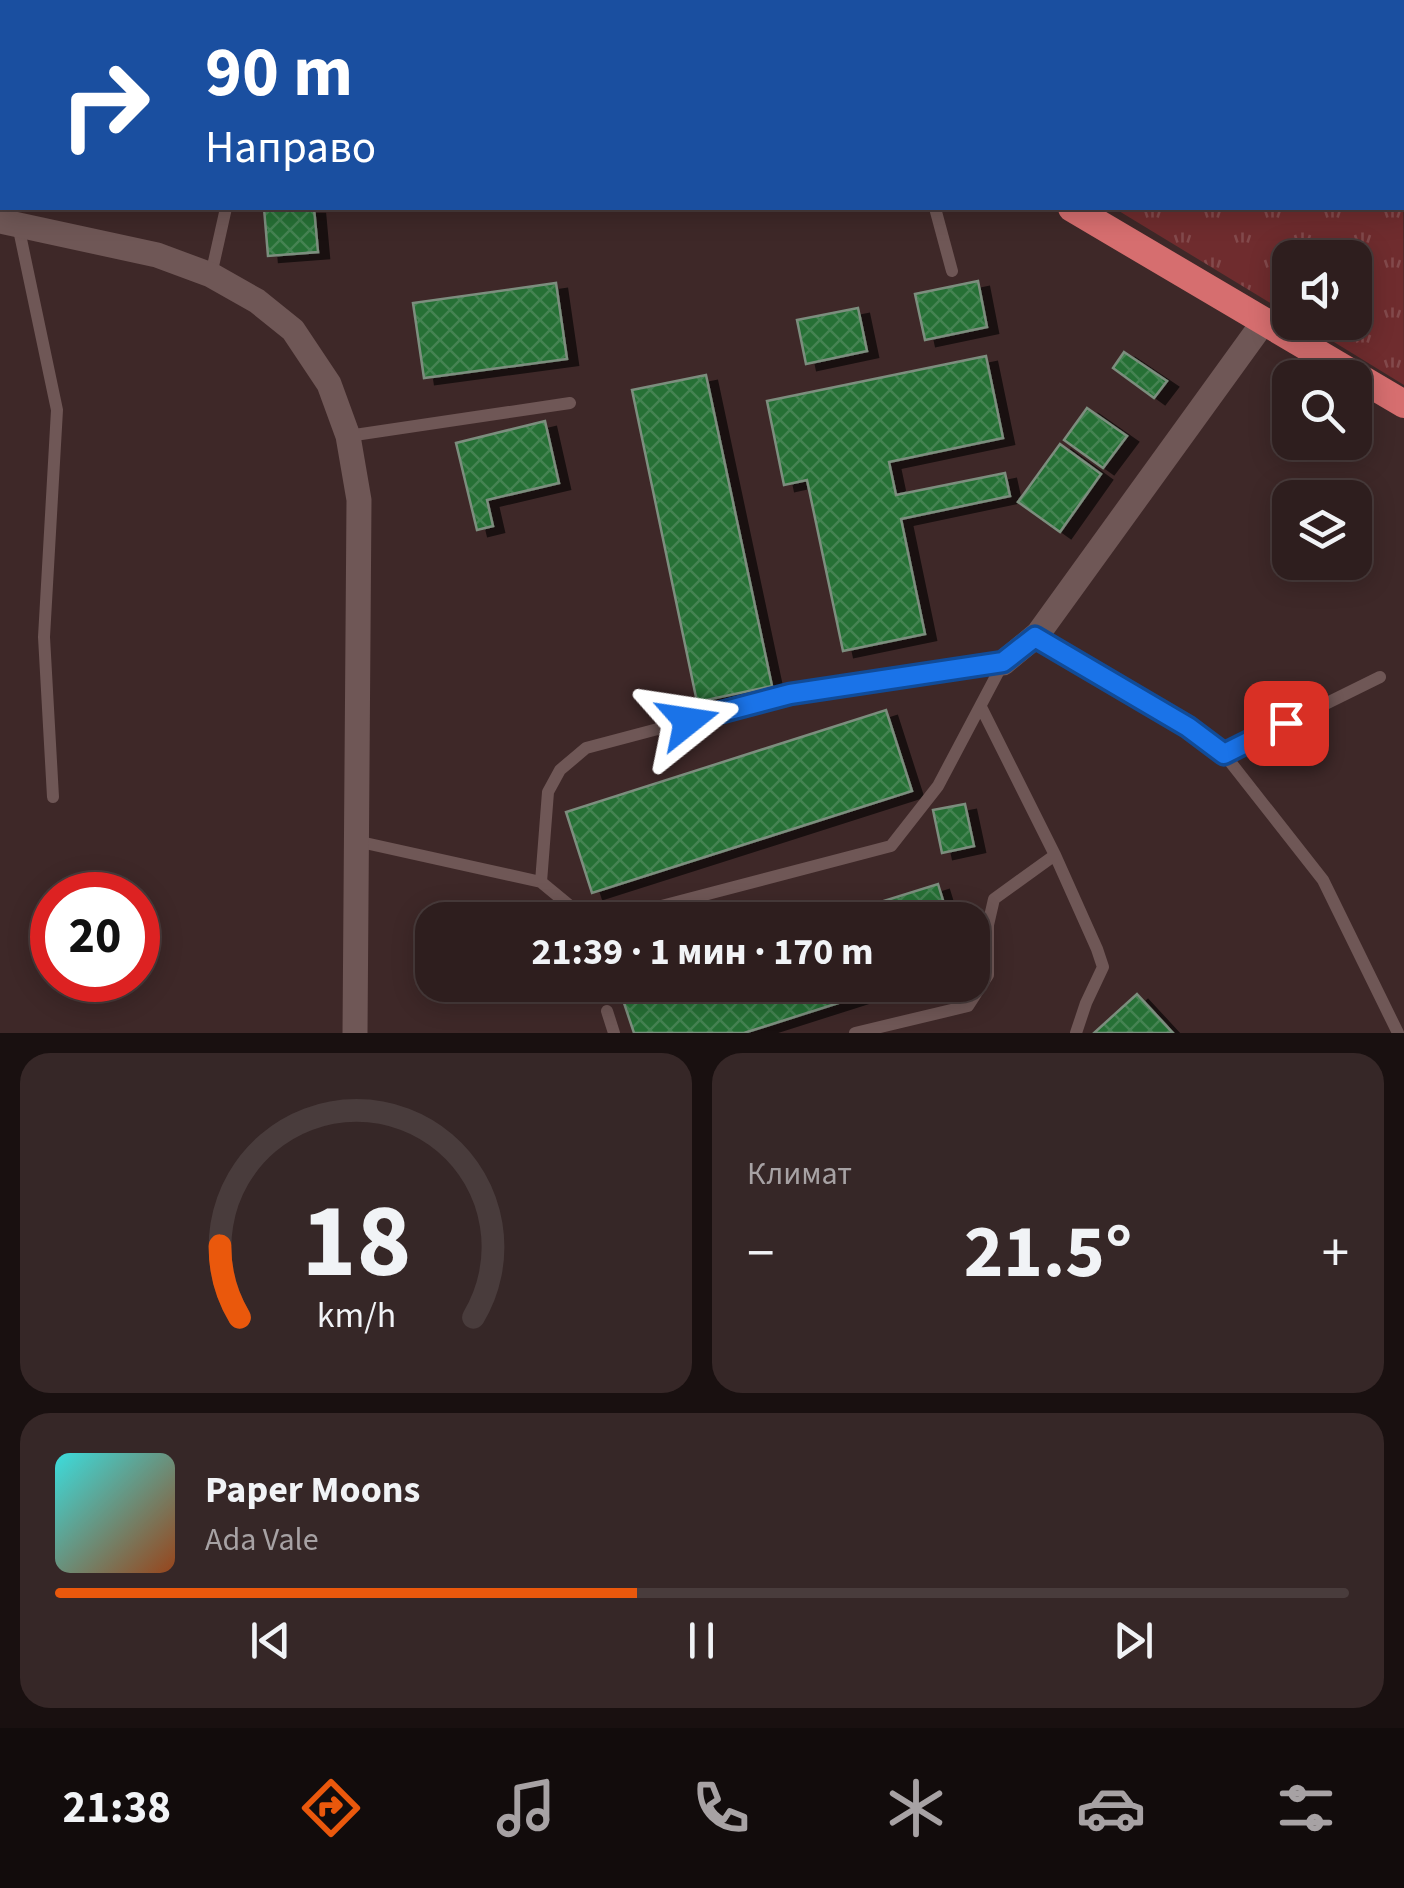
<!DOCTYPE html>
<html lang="ru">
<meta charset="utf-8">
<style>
:root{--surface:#2e1e1e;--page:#362727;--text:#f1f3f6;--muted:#a7a2a4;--line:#493c3c;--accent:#ea580c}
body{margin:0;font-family:"Source Sans 3",sans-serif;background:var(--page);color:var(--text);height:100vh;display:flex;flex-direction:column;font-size:38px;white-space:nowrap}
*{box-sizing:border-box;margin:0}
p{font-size:32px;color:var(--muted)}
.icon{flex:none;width:55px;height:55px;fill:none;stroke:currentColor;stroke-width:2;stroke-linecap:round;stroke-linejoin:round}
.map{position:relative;height:1033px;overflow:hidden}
.drawer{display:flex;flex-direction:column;gap:20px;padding:20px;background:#191010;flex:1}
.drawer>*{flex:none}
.guide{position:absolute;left:0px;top:0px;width:1405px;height:210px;box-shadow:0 5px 25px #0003,0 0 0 2px var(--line);background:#1a4fa0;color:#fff;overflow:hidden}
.fabs{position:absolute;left:1272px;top:240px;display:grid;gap:20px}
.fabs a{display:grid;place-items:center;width:100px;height:100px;border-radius:20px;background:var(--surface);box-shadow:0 5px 25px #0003,0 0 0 2px var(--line);font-size:50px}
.speed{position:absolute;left:30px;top:872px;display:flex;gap:20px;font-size:50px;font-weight:700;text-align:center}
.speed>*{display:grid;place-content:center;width:130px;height:130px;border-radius:50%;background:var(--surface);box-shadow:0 5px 25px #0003,0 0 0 2px var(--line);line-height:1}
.speed .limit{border:15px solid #d22;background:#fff;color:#111}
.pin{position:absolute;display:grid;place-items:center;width:85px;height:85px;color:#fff;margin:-42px;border-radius:20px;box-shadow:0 5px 15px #0006}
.me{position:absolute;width:110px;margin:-55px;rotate:75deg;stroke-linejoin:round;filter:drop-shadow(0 0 8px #0008)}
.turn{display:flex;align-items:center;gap:35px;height:210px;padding:0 40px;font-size:45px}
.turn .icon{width:130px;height:130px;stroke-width:2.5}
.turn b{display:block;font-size:70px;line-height:85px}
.big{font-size:75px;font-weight:700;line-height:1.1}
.drawer .widget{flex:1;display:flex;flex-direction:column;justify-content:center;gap:15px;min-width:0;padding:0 35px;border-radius:30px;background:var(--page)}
.drawer .dial{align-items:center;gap:0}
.dial svg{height:260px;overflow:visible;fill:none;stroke:var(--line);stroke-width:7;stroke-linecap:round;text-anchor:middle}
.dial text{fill:var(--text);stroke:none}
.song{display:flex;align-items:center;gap:30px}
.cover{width:120px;height:120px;border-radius:15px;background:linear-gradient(135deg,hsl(180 70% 55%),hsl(20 70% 35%))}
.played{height:10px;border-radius:5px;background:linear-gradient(90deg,var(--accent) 45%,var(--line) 45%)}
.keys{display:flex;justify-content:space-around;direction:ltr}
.heat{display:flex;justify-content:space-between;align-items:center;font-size:55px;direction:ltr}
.drawer .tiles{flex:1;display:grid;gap:20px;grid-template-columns:1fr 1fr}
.widget:last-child{grid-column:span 2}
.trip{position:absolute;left:415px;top:902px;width:575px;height:100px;border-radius:30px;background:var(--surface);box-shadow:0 5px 25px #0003,0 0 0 2px var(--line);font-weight:700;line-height:100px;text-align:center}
.dock{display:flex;height:160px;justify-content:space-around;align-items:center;background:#120c0c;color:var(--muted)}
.dock .icon{width:70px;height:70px}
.dock .active{color:var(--accent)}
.dock b{font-size:45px;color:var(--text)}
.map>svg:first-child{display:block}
.grass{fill:url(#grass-tufts)}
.building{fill:url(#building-cross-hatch);stroke:#7c8e7e;stroke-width:2.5;filter:url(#shadow)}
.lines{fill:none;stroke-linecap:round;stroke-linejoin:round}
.service{stroke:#6f5756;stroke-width:12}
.minor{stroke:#6f5756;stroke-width:25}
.trunk{stroke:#d66e6f;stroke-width:28}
.route-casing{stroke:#114b97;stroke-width:25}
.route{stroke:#1a73e8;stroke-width:18}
</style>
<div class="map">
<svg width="1404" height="1033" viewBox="0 0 1404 1033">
<defs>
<pattern id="grass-tufts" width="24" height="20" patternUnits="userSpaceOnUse" patternTransform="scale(2.5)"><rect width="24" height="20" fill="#6f2c2e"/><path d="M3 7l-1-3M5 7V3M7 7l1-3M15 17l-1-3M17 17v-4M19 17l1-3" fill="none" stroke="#834a4c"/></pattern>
<pattern id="building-cross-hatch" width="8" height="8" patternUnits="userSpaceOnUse" patternTransform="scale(2.5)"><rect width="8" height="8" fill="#256f35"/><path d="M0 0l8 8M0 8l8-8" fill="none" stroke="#448352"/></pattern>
<filter id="shadow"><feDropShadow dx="11" dy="6" stdDeviation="0" flood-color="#0009"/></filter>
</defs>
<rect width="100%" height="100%" fill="#3e2828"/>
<path class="grass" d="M1403,129L1404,385L1303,323L1355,322V258H1290V315L1114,208H1402Z"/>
<path class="building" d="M264,208H314L318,252L268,256Z
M978,281L987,327L925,340L915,294Z
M556,283L567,359L424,378L413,303Z
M858,308L867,351L806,364L797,320Z
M1124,352L1167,381L1154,398L1113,368Z
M986,356L1003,438L889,462L896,495L1005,473L1010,496L901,519L925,634L843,651L807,480L784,485L767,401Z
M706,375L772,686L697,702L632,390Z
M1087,408L1127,436L1103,468L1064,440Z
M545,421L559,483L487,500L493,526L477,530L456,443Z
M1060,444L1101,474L1060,532L1018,502Z
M886,710L912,791L592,893L566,812Z
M965,804L974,846L942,853L933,810Z
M938,884L949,920H823Z
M618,985H895L744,1033H634Z
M1137,994L1173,1033H1094Z"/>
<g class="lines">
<path class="service" d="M935,208L952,271
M18,225L57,410L44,637L53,797
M211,275L226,208
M348,436L570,403
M1035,637L1188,727L1224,754L1323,880L1398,1033
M981,707L1055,855L1097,949L1103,967L1086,1003L1076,1033
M1224,754L1380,677
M356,841L541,882L587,920
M541,882L548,792L560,770L586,748L790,694L1003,663
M608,920L891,846L938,786L1003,663
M607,1011L614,1033
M855,1033L968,1006L988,975V925L994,899L1055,855"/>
<path class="minor" d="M0,221L157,255L211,275L257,301L293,330L329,384L348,436L359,500L355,1033
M1003,663L1038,634L1265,320"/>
<path class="trunk" d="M589,0L609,2
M1402,98H1404
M1072,208L1404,404"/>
</g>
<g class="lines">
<g class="route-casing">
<path id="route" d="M688,721L790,694L1003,662L1035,637L1188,727L1224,754L1286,723"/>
</g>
<use href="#route" class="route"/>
</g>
</svg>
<div class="fabs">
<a><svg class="icon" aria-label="sound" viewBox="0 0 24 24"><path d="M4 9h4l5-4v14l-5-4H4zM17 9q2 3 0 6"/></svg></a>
<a><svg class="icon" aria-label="search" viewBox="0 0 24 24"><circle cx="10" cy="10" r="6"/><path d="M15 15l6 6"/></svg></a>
<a><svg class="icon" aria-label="layers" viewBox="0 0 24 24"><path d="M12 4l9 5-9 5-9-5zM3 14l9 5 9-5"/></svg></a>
</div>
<div class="speed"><div class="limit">20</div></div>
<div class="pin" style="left:1286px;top:723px;background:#d93025"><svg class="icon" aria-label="arrive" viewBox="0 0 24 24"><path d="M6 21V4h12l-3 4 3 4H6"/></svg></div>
<svg class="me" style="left:688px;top:721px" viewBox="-20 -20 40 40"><path d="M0-17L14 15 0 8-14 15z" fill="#1a73e8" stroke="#fff" stroke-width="4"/></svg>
<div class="trip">21:39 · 1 мин · 170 m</div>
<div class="guide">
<div class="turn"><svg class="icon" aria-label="right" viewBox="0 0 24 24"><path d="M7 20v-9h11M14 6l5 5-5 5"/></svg><div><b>90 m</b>Направо</div></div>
</div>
</div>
<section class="drawer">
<div class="tiles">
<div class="widget dial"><svg viewBox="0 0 100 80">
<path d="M14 69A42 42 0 1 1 86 69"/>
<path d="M14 69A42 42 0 0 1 8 47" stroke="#ea580c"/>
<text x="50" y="56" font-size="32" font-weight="700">18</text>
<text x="50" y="72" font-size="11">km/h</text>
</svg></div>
<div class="widget"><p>Климат</p>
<div class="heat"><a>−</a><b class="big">21.5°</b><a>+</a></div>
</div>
<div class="widget">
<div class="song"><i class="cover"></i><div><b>Paper Moons</b><p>Ada Vale</p></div></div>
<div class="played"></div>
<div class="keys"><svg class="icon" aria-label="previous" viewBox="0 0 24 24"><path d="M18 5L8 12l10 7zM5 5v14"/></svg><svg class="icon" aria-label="pause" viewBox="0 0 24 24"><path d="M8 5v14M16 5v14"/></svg><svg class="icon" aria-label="next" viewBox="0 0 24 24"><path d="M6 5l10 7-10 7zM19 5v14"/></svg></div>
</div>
</div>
</section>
<nav class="dock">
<b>21:38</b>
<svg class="icon active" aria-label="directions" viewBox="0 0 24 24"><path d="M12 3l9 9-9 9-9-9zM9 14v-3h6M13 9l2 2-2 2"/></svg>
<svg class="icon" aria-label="music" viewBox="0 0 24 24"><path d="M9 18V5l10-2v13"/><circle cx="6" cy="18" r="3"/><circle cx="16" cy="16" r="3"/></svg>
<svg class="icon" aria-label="phone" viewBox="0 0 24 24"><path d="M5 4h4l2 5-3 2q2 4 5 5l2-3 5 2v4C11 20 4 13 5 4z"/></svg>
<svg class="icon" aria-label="climate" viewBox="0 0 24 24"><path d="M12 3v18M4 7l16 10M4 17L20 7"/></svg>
<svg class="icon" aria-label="car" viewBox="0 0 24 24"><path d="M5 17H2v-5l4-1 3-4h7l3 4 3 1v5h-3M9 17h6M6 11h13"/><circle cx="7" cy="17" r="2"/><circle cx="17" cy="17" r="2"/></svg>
<svg class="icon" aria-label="filters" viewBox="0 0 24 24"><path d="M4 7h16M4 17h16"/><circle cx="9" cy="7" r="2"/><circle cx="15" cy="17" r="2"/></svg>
</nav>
